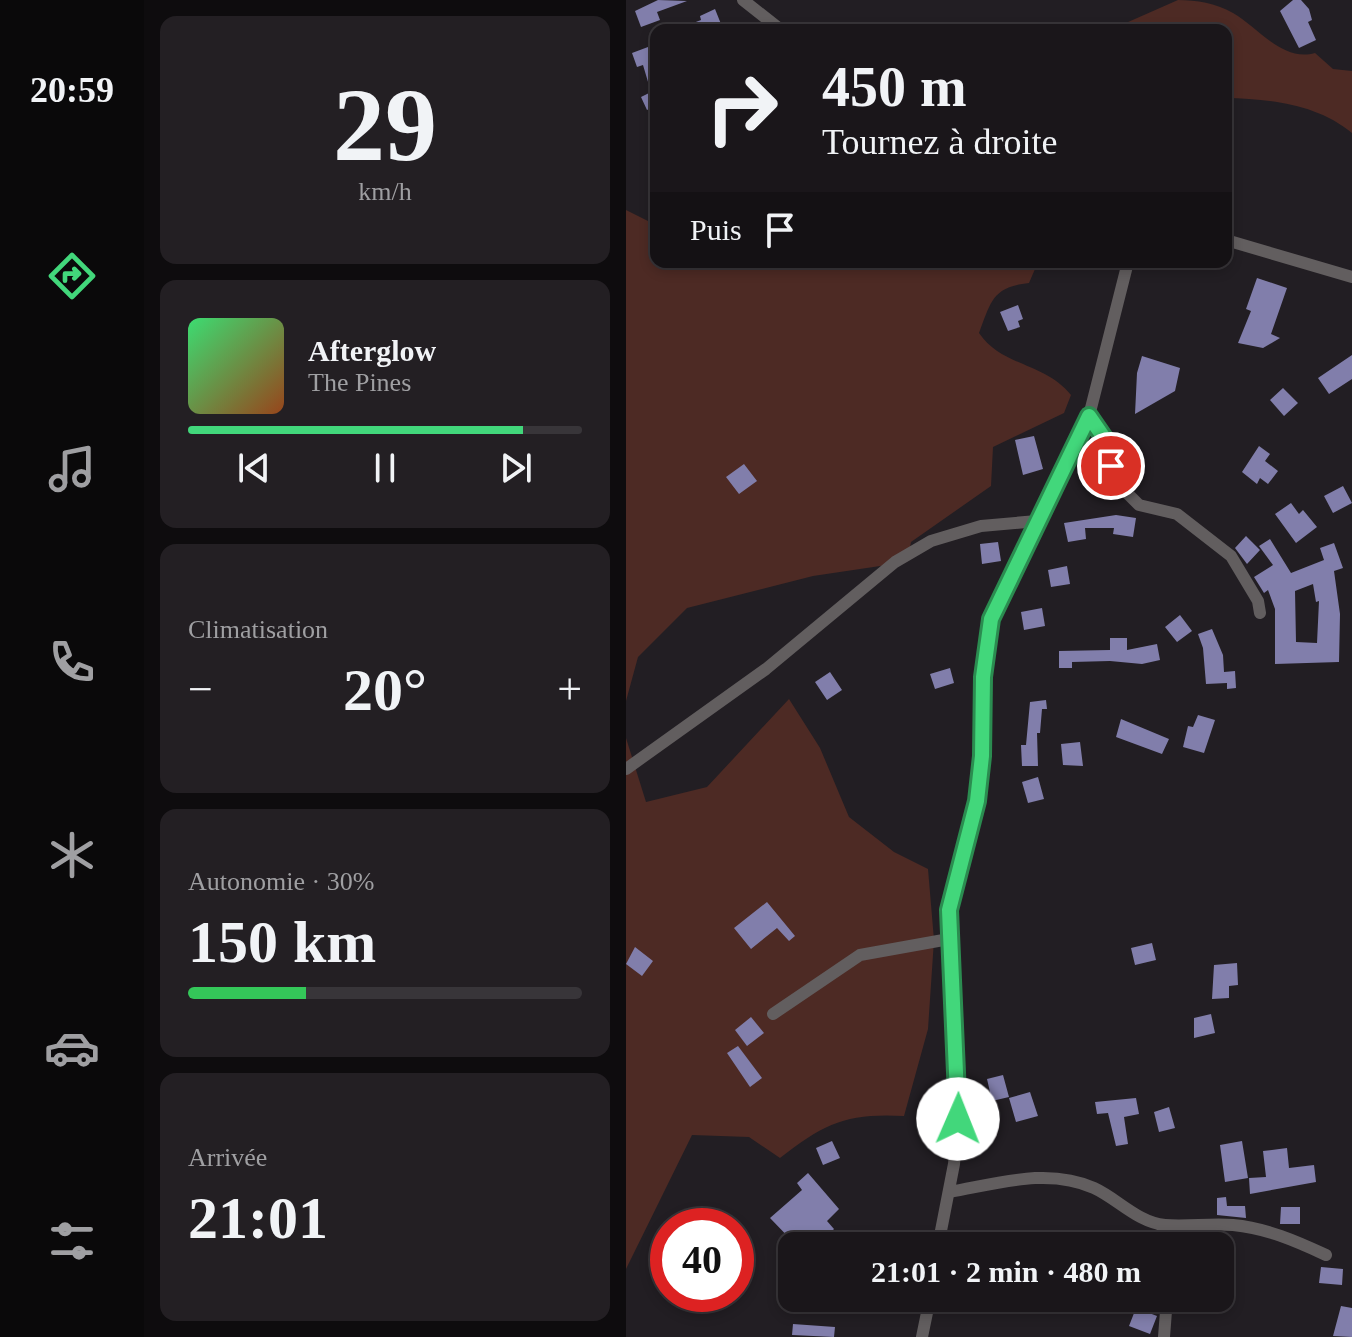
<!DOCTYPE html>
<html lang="fr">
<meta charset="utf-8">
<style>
:root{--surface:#1a161a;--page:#231f23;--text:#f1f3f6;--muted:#9f9fa2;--line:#383539;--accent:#42d77b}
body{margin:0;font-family:"Times New Roman",serif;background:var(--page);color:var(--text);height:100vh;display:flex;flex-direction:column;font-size:30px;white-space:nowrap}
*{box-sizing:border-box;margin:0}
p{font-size:26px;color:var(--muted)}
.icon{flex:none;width:44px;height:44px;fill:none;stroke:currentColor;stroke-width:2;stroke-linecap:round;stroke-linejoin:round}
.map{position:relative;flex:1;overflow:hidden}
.details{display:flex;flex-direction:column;gap:16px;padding:16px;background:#0e0c0e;width:482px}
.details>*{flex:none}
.hud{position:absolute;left:24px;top:24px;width:582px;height:244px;border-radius:16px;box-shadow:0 4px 12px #0003,0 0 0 2px var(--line);background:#1a161a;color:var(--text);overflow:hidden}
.speed{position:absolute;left:24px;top:1208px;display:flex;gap:16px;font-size:40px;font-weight:700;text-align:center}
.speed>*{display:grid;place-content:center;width:104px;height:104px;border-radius:50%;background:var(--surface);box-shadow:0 4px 12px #0003,0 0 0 2px var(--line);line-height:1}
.speed .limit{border:12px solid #d22;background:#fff;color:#111}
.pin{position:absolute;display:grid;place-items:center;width:68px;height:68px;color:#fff;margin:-34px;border:4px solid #fff;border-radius:50%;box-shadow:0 2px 8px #0007}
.me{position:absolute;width:88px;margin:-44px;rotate:1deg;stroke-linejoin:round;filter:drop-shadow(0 0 6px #0008)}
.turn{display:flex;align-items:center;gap:28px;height:168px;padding:0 40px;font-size:36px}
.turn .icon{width:104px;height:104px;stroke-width:2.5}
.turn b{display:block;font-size:56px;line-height:68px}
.then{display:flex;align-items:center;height:76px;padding:0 40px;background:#0003;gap:16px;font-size:30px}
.big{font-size:60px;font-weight:600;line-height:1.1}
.details .tile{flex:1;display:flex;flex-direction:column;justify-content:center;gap:12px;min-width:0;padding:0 28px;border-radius:16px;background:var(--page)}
.details .dial{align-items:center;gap:0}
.dial b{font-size:104px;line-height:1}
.song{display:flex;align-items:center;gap:24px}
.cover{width:96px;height:96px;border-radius:12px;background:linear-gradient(135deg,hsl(140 70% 55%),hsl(20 70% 35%))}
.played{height:8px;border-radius:4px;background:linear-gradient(90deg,var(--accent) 85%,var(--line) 85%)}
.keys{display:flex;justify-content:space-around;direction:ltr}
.heat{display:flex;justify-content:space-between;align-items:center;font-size:44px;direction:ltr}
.charge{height:12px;border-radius:6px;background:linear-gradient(90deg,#34c759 30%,var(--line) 0)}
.trip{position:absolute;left:152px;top:1232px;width:456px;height:80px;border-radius:16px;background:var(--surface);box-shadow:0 4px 12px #0003,0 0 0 2px var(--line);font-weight:600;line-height:80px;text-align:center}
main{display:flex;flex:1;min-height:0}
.tab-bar{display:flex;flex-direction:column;width:144px;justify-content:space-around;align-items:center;background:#0a090a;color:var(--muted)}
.tab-bar .icon{width:56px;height:56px}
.tab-bar .current{color:var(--accent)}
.tab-bar b{font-size:36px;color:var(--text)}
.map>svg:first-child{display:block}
.green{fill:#4d2a24}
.building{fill:#817eab;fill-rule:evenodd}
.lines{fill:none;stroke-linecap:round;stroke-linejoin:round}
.minor{stroke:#625e5f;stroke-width:12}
.route-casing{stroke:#2b8c50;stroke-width:20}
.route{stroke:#42d77b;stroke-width:14}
</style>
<main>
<nav class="tab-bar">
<b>20:59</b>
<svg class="icon current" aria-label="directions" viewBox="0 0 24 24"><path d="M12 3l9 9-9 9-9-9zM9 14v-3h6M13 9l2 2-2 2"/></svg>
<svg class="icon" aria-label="music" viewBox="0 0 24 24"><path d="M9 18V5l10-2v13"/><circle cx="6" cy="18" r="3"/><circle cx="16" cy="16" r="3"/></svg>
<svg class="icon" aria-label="phone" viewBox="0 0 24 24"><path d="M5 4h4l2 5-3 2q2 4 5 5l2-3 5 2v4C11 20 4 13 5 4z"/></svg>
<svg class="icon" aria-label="climate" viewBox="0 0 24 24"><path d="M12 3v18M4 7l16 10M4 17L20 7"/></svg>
<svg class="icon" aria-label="car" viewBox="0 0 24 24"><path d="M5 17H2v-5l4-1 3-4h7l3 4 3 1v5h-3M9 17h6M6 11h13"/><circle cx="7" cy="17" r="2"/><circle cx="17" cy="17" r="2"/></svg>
<svg class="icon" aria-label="filters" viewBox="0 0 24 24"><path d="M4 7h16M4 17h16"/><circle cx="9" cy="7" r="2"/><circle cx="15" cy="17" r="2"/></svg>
</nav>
<section class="details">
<div class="tile dial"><b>29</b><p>km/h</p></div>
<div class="tile">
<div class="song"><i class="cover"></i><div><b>Afterglow</b><p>The Pines</p></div></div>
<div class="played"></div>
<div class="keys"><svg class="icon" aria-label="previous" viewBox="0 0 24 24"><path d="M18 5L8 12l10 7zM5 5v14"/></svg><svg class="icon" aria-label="pause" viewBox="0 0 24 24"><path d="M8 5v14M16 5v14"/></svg><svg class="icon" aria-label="next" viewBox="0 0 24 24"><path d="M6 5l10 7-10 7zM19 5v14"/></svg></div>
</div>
<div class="tile"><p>Climatisation</p>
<div class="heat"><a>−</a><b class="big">20°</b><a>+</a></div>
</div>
<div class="tile"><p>Autonomie · 30%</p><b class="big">150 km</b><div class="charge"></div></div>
<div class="tile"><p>Arrivée</p><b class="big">21:01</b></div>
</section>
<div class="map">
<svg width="726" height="1337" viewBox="0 0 726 1337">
<rect width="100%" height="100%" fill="#221e23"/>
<path class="green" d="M552,0C571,0 589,3 607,13C633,28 656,62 689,53L707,69L726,71V133C691,104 644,99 600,98V30H484Z
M0,210L24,222L30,220V262H412L403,283C366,287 365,302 353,333C376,367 418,362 445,395L438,413L367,447L365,486L285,542L281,562L187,576L61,608L12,657L0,701Z
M163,699L194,748L223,817L268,852L302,869L308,940L302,1029L278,1116C221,1113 199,1123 154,1158L123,1137L66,1135L0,1269V738L20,802L81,787Z"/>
<path class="building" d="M32,0L61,1L31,12L34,20L15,27L9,11Z
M667,0H675L683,9L686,20L682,22L690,40L673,48L654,11Z
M89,9L95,24L77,30H49L75,20L74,16Z
M30,44V58L25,62L30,79V105L21,110L15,97L25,92L17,65L11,67L6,53Z
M631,278L661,288L645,334L654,338L637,348L612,343L625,311L620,309Z
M392,305L397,319L392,321L394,327L382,331L374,312Z
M726,355V379L703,394L692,378Z
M516,356L554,368L549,391L509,414L511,373Z
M657,388L672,403L658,416L644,400Z
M408,436L417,469L397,475L389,440Z
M633,446L644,454L639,461L652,471L642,484L634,478L631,484L616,472Z
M118,464L131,481L113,494L100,477Z
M717,486L726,503L707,513L698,496Z
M665,503L673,514L677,510L691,527L670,543L649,514Z
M490,515L510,518L507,537L487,534L488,528H459L460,539L442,542L438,523Z
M620,536L634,550L621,564L609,548Z
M644,539L665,573L698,560L694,548L708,543L717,568L708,571L714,614L713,662L649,664V609L642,590L638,593L628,577L647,565L633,546ZM687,584L690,602L693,601L691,643L670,642L669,591Z
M372,542L375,561L356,564L354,544Z
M441,566L444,584L425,587L422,570Z
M416,608L419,626L398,630L395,612Z
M554,615L566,631L551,642L539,627Z
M586,629L597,655L598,672L609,671L610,688L601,689V683L580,684L577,648L572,634Z
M484,638H501V650L531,644L534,660L516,664L484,661L446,662V668H433V651L484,650Z
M324,668L328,683L309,689L304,674Z
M204,672L216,690L201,700L189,682Z
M420,700L421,709H416L414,733H411L412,766H396L395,745H400L404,702Z
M572,715L589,720L578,753L557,747L562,726L567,727Z
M495,719L543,739L536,754L490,737Z
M454,742L457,766L437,765L435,744Z
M412,777L418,799L402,803L396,782Z
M141,902L169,936L163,941L151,928L125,949L108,928Z
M526,943L530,960L509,965L505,948Z
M9,947L27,961L16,976L0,964Z
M611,963L612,985L603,986V998L586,999L588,965Z
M585,1014L589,1033L568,1038V1018Z
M125,1017L138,1033L121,1046L109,1030Z
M112,1046L136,1078L124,1087L101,1053Z
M377,1075L383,1097L366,1101L361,1079Z
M404,1092L412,1116L390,1122L383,1098Z
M510,1098L513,1114L498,1117L502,1144L490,1146L482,1113L471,1114L469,1102Z
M543,1107L549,1128L533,1132L528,1112Z
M206,1141L214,1158L197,1165L190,1148Z
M616,1141L622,1178L599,1182L594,1145Z
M661,1148L663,1168L688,1165L690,1182L624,1194L623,1178L640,1177L637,1151Z
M182,1173L213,1209L201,1221L208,1229L192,1246H171L144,1218L176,1190L171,1183Z
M600,1197L601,1206H619L620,1218L591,1215V1198Z
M655,1207H674V1224H654Z
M695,1267L717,1269L716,1285L693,1283Z
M715,1306L726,1308V1337L707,1336Z
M510,1308L531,1316L524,1334L503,1326Z
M167,1324L209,1327L208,1337L166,1335Z"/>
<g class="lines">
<path class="minor" d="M117,0L155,30
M600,240L726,277
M463,416L485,448L490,482L513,505L551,514L605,556L632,601L634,613
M0,769L140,669L269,562L305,541L355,526L411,521
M147,1014L234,955L323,939
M323,1192C370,1184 422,1167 468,1188C492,1199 511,1222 539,1225C561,1227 584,1223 607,1225C640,1228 670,1241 700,1255
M536,1225L539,1246
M312,1246L328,1164L334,1096L322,956L323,910L351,801L357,677L365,619L463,416L502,262
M296,1337L304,1298
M538,1337L541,1298"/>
</g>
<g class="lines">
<g class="route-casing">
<path id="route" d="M332,1119L323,910L351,801L356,756L357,677L365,619L463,416L485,448V466"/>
</g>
<use href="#route" class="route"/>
</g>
</svg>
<div class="speed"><div class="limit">40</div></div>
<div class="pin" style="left:485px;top:466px;background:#d93025"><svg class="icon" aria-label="arrive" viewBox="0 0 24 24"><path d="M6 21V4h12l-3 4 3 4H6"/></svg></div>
<svg class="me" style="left:332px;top:1119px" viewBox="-20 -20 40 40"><circle r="19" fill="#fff"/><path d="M0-13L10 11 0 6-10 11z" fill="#42d77b"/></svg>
<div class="trip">21:01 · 2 min · 480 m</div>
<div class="hud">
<div class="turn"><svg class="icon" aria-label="right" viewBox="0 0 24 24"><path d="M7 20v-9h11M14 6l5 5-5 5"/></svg><div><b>450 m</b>Tournez à droite</div></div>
<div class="then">Puis<svg class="icon" aria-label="arrive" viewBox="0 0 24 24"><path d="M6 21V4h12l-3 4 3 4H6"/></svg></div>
</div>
</div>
</main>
